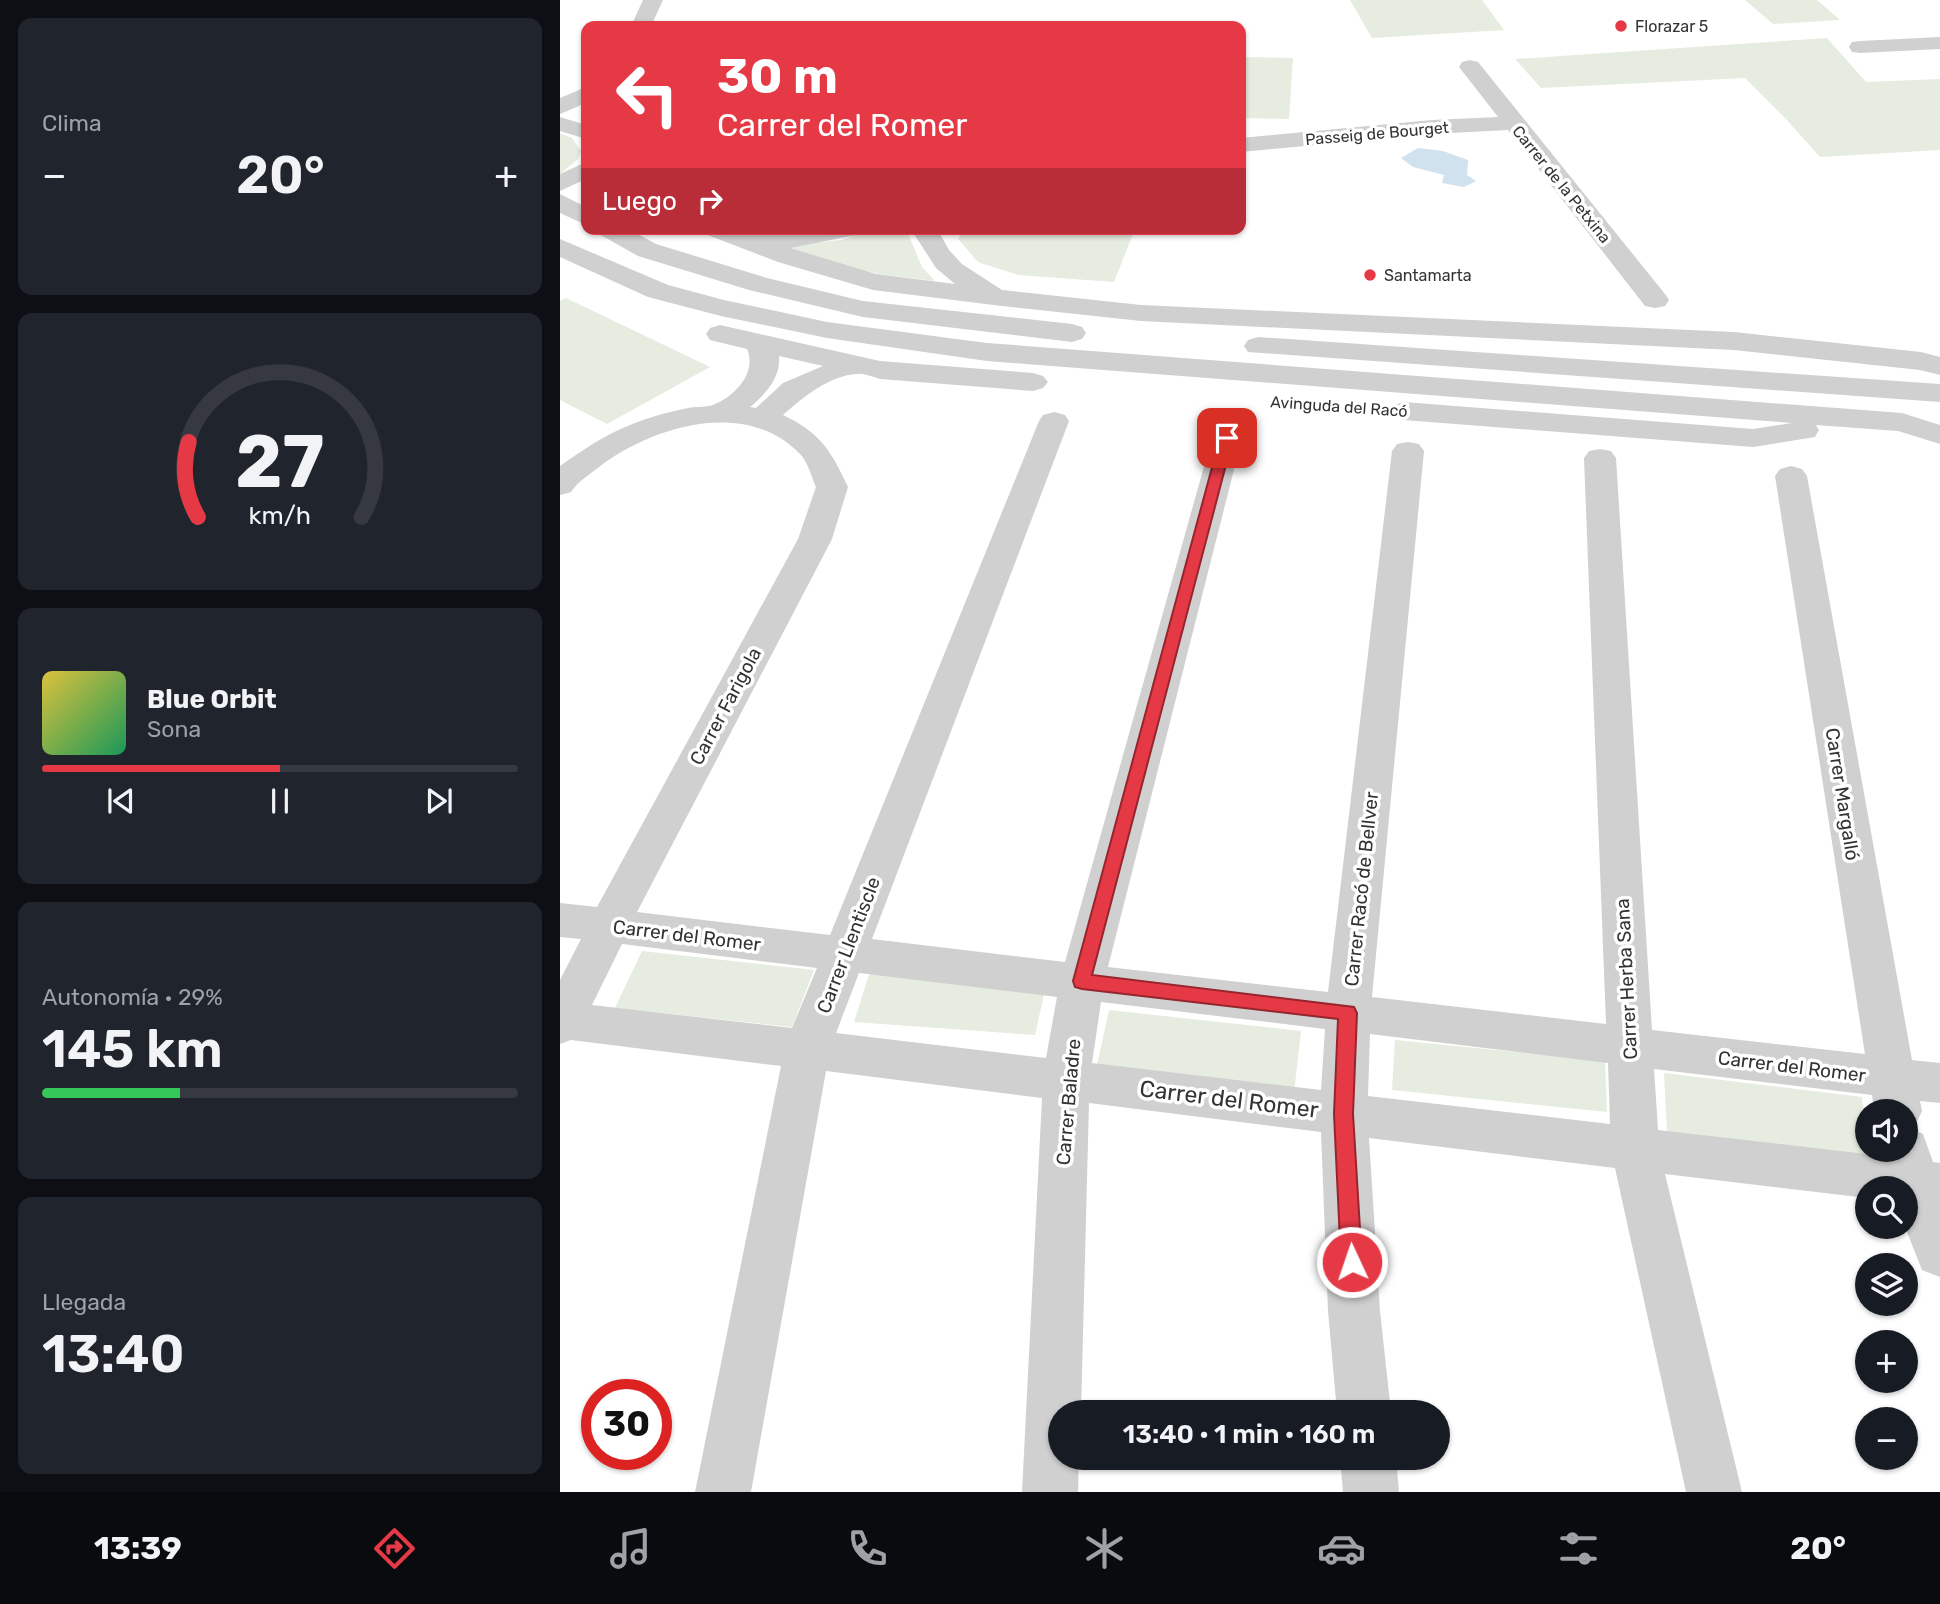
<!DOCTYPE html>
<html lang="es">
<meta charset="utf-8">
<style>
:root{--surface:#171b24;--page:#20242c;--text:#f1f3f6;--muted:#9ea1a6;--line:#363941;--accent:#e63946}
body{margin:0;font-family:Rubik,sans-serif;background:var(--page);color:var(--text);height:100vh;display:flex;flex-direction:column;font-size:26px;white-space:nowrap}
*{box-sizing:border-box;margin:0}
p{font-size:23px;color:var(--muted)}
.icon{flex:none;width:38px;height:38px;fill:none;stroke:currentColor;stroke-width:2;stroke-linecap:round;stroke-linejoin:round}
.map{position:relative;flex:1;overflow:hidden}
.details{display:flex;flex-direction:column;gap:18px;padding:18px;background:#0d0f14;width:560px}
.details>*{flex:none}
.guide{position:absolute;left:21px;top:21px;width:665px;height:214px;border-radius:14px;box-shadow:0 2px 5px #0004;background:#e63946;color:#fff;overflow:hidden}
.tools{position:absolute;left:1295px;top:1099px;display:grid;gap:14px}
.tools a{display:grid;place-items:center;width:63px;height:63px;border-radius:50%;background:var(--surface);box-shadow:0 2px 5px #0004;font-size:35px}
.speed{position:absolute;left:21px;top:1379px;display:flex;gap:14px;font-size:35px;font-weight:700;text-align:center}
.speed>*{display:grid;place-content:center;width:91px;height:91px;border-radius:50%;background:var(--surface);box-shadow:0 2px 5px #0004;line-height:1}
.speed .limit{border:10px solid #d22;background:#fff;color:#111}
.pin{position:absolute;display:grid;place-items:center;width:60px;height:60px;color:#fff;margin:-30px;border-radius:14px;box-shadow:0 4px 10px #0006}
.me{position:absolute;width:77px;margin:-38px;rotate:357deg;stroke-linejoin:round;filter:drop-shadow(0 0 5px #0008)}
.turn{display:flex;align-items:center;gap:24px;height:147px;padding:0 21px;font-size:32px}
.turn .icon{width:91px;height:91px;stroke-width:2.5}
.turn b{display:block;font-size:49px;line-height:60px}
.then{display:flex;align-items:center;height:66px;padding:0 21px;background:#0003;gap:14px;font-size:26px}
.big{font-size:52px;font-weight:600;line-height:1.1}
.details .widget{flex:1;display:flex;flex-direction:column;justify-content:center;gap:10px;min-width:0;padding:0 24px;border-radius:14px;background:var(--page)}
.details .dial{align-items:center;gap:0}
.dial svg{height:182px;overflow:visible;fill:none;stroke:var(--line);stroke-width:7;stroke-linecap:round;text-anchor:middle}
.dial text{fill:var(--text);stroke:none}
.song{display:flex;align-items:center;gap:21px}
.cover{width:84px;height:84px;border-radius:10px;background:linear-gradient(135deg,hsl(50 70% 55%),hsl(150 70% 35%))}
.played{height:7px;border-radius:4px;background:linear-gradient(90deg,var(--accent) 50%,var(--line) 50%)}
.keys{display:flex;justify-content:space-around;direction:ltr}
.heat{display:flex;justify-content:space-between;align-items:center;font-size:38px;direction:ltr}
.charge{height:10px;border-radius:5px;background:linear-gradient(90deg,#34c759 29%,var(--line) 0)}
.trip{position:absolute;left:488px;top:1400px;width:402px;height:70px;border-radius:35px;background:var(--surface);box-shadow:0 2px 5px #0004;font-weight:600;line-height:70px;text-align:center}
.menu{display:flex;height:112px;justify-content:space-around;align-items:center;background:#090b0e;color:var(--muted)}
.menu .icon{width:49px;height:49px}
.menu .active{color:var(--accent)}
.menu b{font-size:32px;color:var(--text)}
main{display:flex;flex:1;min-height:0}
.map>svg:first-child{display:block}
.green{fill:#e6ecdf}
.water{fill:#cfe2ee}
.lines{fill:none;stroke-linecap:round;stroke-linejoin:round}
.minor{fill:#d0d0d0;fill-rule:evenodd}
.route{fill:#e63946;stroke:#96252e;stroke-width:2}
.poi-dot{fill:#e63946;stroke:#fff;stroke-width:2.5}
.labels{text-anchor:middle;stroke-width:7;stroke-linejoin:round;paint-order:stroke}
.far-poi-label{font-size:16px;fill:#333;stroke:#fff;text-anchor:start}
.far-street-label{font-size:16px;fill:#333;stroke:#fff}
.street-label{font-size:19px;fill:#333;stroke:#fff}
.near-street-label{font-size:23px;fill:#333;stroke:#fff}
</style>
<main>
<section class="details">
<div class="widget"><p>Clima</p>
<div class="heat"><a>−</a><b class="big">20°</b><a>+</a></div>
</div>
<div class="widget dial"><svg viewBox="0 0 100 80">
<path d="M14 69A42 42 0 1 1 86 69"/>
<path d="M14 69A42 42 0 0 1 10 36" stroke="#e63946"/>
<text x="50" y="56" font-size="32" font-weight="700">27</text>
<text x="50" y="72" font-size="11">km/h</text>
</svg></div>
<div class="widget">
<div class="song"><i class="cover"></i><div><b>Blue Orbit</b><p>Sona</p></div></div>
<div class="played"></div>
<div class="keys"><svg class="icon" aria-label="previous" viewBox="0 0 24 24"><path d="M18 5L8 12l10 7zM5 5v14"/></svg><svg class="icon" aria-label="pause" viewBox="0 0 24 24"><path d="M8 5v14M16 5v14"/></svg><svg class="icon" aria-label="next" viewBox="0 0 24 24"><path d="M6 5l10 7-10 7zM19 5v14"/></svg></div>
</div>
<div class="widget"><p>Autonomía · 29%</p><b class="big">145 km</b><div class="charge"></div></div>
<div class="widget"><p>Llegada</p><b class="big">13:40</b></div>
</section>
<div class="map">
<svg width="1380" height="1492" viewBox="0 0 1380 1492">
<rect width="100%" height="100%" fill="#fff"/>
<path class="green" d="M790,0H922L944,30L812,38Z
M1185,0H1257L1280,20L1213,24Z
M1267,38L1306,82L1380,79V150L1260,157L1225,118L1185,78L981,88L955,59Z
M681,57L733,58L729,119L681,118Z
M0,133L12,138L21,151L18,159L0,174Z
M311,229H353L349,236L362,267L375,281L319,274L205,247L282,240Z
M404,229H575L554,282L458,275L418,262L398,239Z
M6,298L150,367L47,424L0,400V301Z
M82,951L254,970L232,1027L55,1008Z
M311,968L487,981L475,1035L294,1022Z
M549,1010L741,1031L734,1093L536,1070Z
M835,1040L1045,1061L1047,1112L832,1090Z
M1104,1073L1302,1097L1307,1150H1310L1311,1157L1107,1132Z"/>
<path class="water" d="M858,148L883,151L908,160L907,175L916,181L904,187L882,183L884,175L853,167L841,158Z"/>
<g class="lines">
<path class="minor" d="M83,0H103L91,26H71Z
M1380,37V49L1300,53L1292,52L1289,47L1292,42L1300,41Z
M910,60L918,62L1105,294L1109,300L1105,306L1095,308L1085,306L948,130L872,134L681,152V138L872,120L938,117L899,67L902,62Z
M26,87V103L0,114V98Z
M0,117L26,125V139L0,131Z
M26,162V179L0,191V174Z
M0,194L26,207V225L0,213Z
M35,229H68L96,244L207,278L303,301L512,324L522,327L526,333L522,339L512,342L303,317L189,290L78,256L39,234Z
M141,229H179L194,235L248,229H305L301,234L230,248L316,274L395,284L376,268L354,234L357,229H383L380,234L389,250L402,264L442,290L581,305L1174,332L1361,352L1380,357V375L1360,370L1174,350L581,321L442,306L313,290L218,262L145,234Z
M0,239L108,285L164,300L267,322L427,343L1342,413L1380,425V444L1338,431L1256,425L1259,430L1255,437L1193,447L844,420L833,417L829,411L833,405L844,402L1193,429L1232,423L427,361L267,338L161,316L88,297L0,257Z
M160,325L320,361L473,373L483,376L488,382L483,388L473,391L320,379C313,377 304,373 297,374C270,375 242,398 223,415C261,433 271,451 288,487L272,539L77,912L270,935L479,421L483,415L494,412L505,415L509,421L312,939L505,962L652,438L656,431L667,429L678,431L682,438L548,967L768,992L832,451L837,444L848,442L859,444L864,451L812,997L1046,1024L1024,458L1029,451L1040,449L1051,451L1056,458L1092,1030L1305,1054L1215,476L1220,469L1231,466L1242,469L1247,476L1352,1060L1380,1063V1103L1360,1101L1362,1111L1355,1126L1348,1128L1363,1134L1373,1162L1380,1163V1277L1362,1270L1345,1227L1346,1188H1307V1198L1105,1174L1182,1492H1126L1055,1168L809,1138L820,1311L831,1412H777L768,1311L761,1132L529,1103L521,1412H500V1458H519L518,1492H462L482,1098L266,1071L191,1492H135L221,1066L11,1040L0,1044V980L21,939L0,937V903L37,907L238,539L256,487C251,476 248,462 240,454C187,399 97,425 43,464C32,473 19,480 11,492L0,495V466C23,450 44,435 70,425C89,417 109,412 128,408C137,406 148,408 155,404C176,395 197,372 187,349L150,340L146,334L150,328ZM219,356L263,366L223,383L196,408L190,407C206,394 221,377 219,356ZM62,944L257,968L232,1028L32,1005ZM299,973L497,997L486,1058L276,1033ZM541,1002L765,1029L761,1090L532,1063ZM810,1034L1048,1063L1050,1124L808,1096ZM1094,1069L1312,1095L1314,1111H1346V1150H1322L1323,1156L1098,1130Z
M698,337L1380,384V402L688,352L684,346L688,340Z
M780,1458H836L839,1492H783Z"/>
</g>
<path class="route" d="M667,434L673,438L532,975L794,1007L797,1013L793,1114L802,1262L799,1269L792,1272L784,1269L781,1262L774,1114L778,1019L522,989L515,987L513,981L660,438Z"/>
<g class="poi-dot">
<circle cx="1061" cy="26" r="7"/>
<circle cx="810" cy="275" r="7"/>
</g>
<g class="labels">
<g class="far-poi-label">
<text x="1075" y="32">Florazar 5</text>
<text x="824" y="281">Santamarta</text>
</g>
<g class="far-street-label">
<text transform="translate(817 133) rotate(-5)" y="6">Passeig de Bourget</text>
<text transform="translate(1002 184) rotate(51)" y="6">Carrer de la Petxina</text>
<text transform="translate(779 406) rotate(4)" y="6">Avinguda del Racó</text>
</g>
<g class="street-label">
<text transform="translate(165 706) rotate(-62)" y="7">Carrer Farigola</text>
<text transform="translate(1283 794) rotate(81)" y="7">Carrer Margalló</text>
<text transform="translate(801 889) rotate(-84)" y="7">Carrer Racó de Bellver</text>
<text transform="translate(127 935) rotate(7)" y="7">Carrer del Romer</text>
<text transform="translate(288 945) rotate(-69)" y="7">Carrer Llentiscle</text>
<text transform="translate(1066 979) rotate(-93)" y="7">Carrer Herba Sana</text>
<text transform="translate(1232 1066) rotate(7)" y="7">Carrer del Romer</text>
<text transform="translate(508 1102) rotate(-85)" y="7">Carrer Baladre</text>
</g>
<g class="near-street-label">
<text transform="translate(669 1099) rotate(7)" y="8">Carrer del Romer</text>
</g>
</g>
</svg>
<div class="tools">
<a><svg class="icon" aria-label="sound" viewBox="0 0 24 24"><path d="M4 9h4l5-4v14l-5-4H4zM17 9q2 3 0 6"/></svg></a>
<a><svg class="icon" aria-label="search" viewBox="0 0 24 24"><circle cx="10" cy="10" r="6"/><path d="M15 15l6 6"/></svg></a>
<a><svg class="icon" aria-label="layers" viewBox="0 0 24 24"><path d="M12 4l9 5-9 5-9-5zM3 14l9 5 9-5"/></svg></a>
<a>+</a>
<a>−</a>
</div>
<div class="speed"><div class="limit">30</div></div>
<div class="pin" style="left:667px;top:438px;background:#d93025"><svg class="icon" aria-label="arrive" viewBox="0 0 24 24"><path d="M6 21V4h12l-3 4 3 4H6"/></svg></div>
<svg class="me" style="left:792px;top:1262px" viewBox="-20 -20 40 40"><circle r="17" fill="#e63946" stroke="#fff" stroke-width="3"/><path d="M0-11L8 9 0 5-8 9z" fill="#fff"/></svg>
<div class="trip">13:40 · 1 min · 160 m</div>
<div class="guide">
<div class="turn"><svg class="icon" aria-label="left" viewBox="0 0 24 24"><path d="M17 20v-9H6M10 6l-5 5 5 5"/></svg><div><b>30 m</b>Carrer del Romer</div></div>
<div class="then">Luego<svg class="icon" aria-label="right" viewBox="0 0 24 24"><path d="M7 20v-9h11M14 6l5 5-5 5"/></svg></div>
</div>
</div>
</main>
<nav class="menu">
<b>13:39</b>
<svg class="icon active" aria-label="directions" viewBox="0 0 24 24"><path d="M12 3l9 9-9 9-9-9zM9 14v-3h6M13 9l2 2-2 2"/></svg>
<svg class="icon" aria-label="music" viewBox="0 0 24 24"><path d="M9 18V5l10-2v13"/><circle cx="6" cy="18" r="3"/><circle cx="16" cy="16" r="3"/></svg>
<svg class="icon" aria-label="phone" viewBox="0 0 24 24"><path d="M5 4h4l2 5-3 2q2 4 5 5l2-3 5 2v4C11 20 4 13 5 4z"/></svg>
<svg class="icon" aria-label="climate" viewBox="0 0 24 24"><path d="M12 3v18M4 7l16 10M4 17L20 7"/></svg>
<svg class="icon" aria-label="car" viewBox="0 0 24 24"><path d="M5 17H2v-5l4-1 3-4h7l3 4 3 1v5h-3M9 17h6M6 11h13"/><circle cx="7" cy="17" r="2"/><circle cx="17" cy="17" r="2"/></svg>
<svg class="icon" aria-label="filters" viewBox="0 0 24 24"><path d="M4 7h16M4 17h16"/><circle cx="9" cy="7" r="2"/><circle cx="15" cy="17" r="2"/></svg>
<b>20°</b>
</nav>
